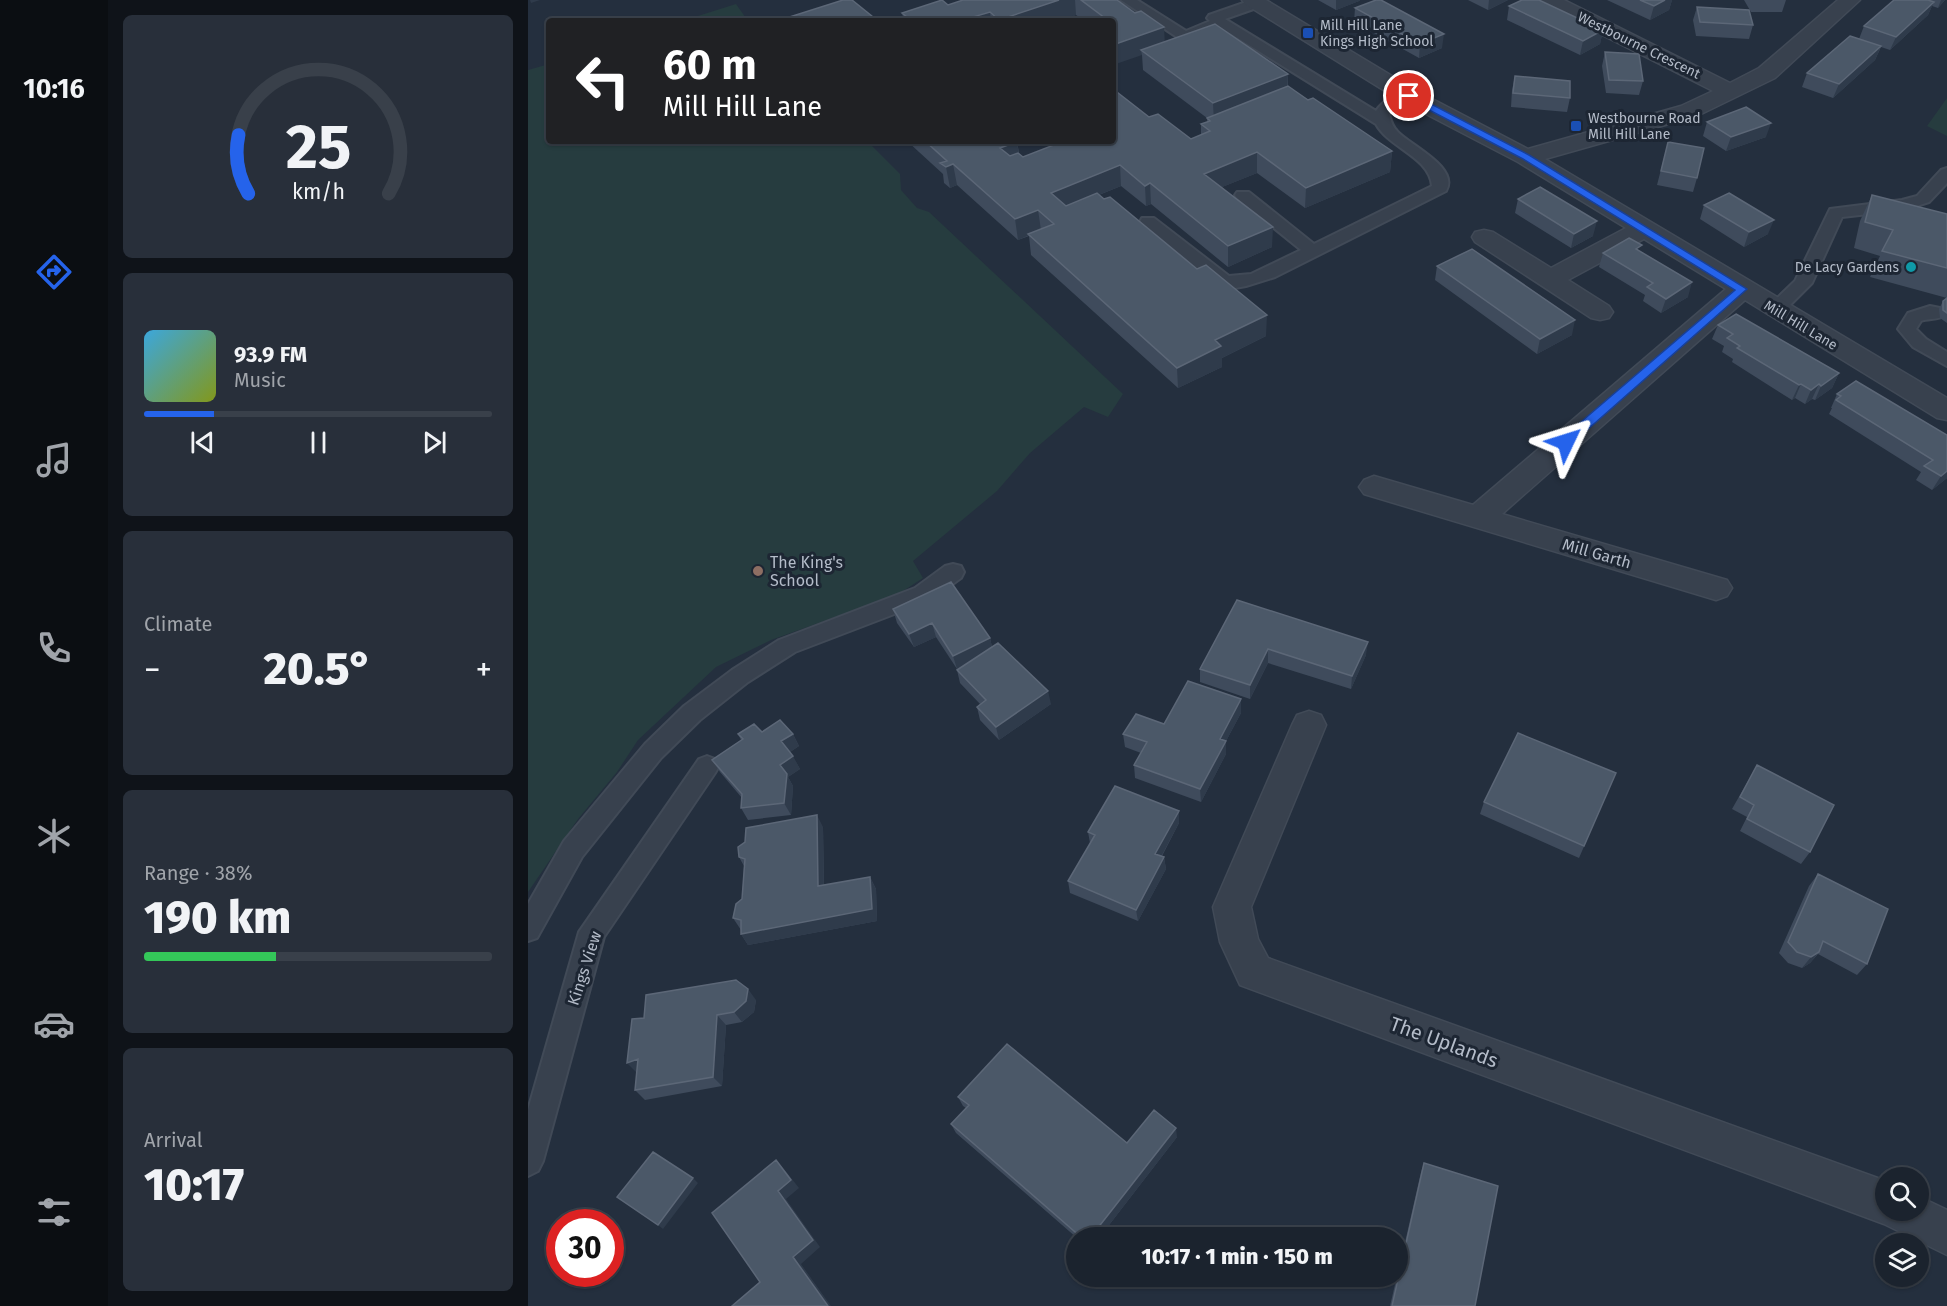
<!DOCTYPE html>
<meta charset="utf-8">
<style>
:root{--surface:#1b232e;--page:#282f3a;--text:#f1f3f6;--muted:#a0a4aa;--line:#39404a;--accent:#2563eb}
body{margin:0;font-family:"Fira Sans",sans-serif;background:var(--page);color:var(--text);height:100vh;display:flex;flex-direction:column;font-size:22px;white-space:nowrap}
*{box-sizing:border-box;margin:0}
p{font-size:20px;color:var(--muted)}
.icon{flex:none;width:33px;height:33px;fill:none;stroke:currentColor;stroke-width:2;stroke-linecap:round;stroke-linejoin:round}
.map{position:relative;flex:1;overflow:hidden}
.drawer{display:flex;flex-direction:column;gap:15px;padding:15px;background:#0f1319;width:420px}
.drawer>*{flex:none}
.banner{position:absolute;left:18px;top:18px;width:570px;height:126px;border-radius:6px;box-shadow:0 2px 4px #0004,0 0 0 2px var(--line);background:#202124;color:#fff;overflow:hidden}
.controls{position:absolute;left:1347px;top:1167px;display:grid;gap:12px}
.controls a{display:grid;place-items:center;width:54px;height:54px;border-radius:50%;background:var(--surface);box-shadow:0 2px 4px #0004,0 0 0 2px var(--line);font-size:30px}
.speed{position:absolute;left:18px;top:1209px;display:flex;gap:12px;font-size:30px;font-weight:700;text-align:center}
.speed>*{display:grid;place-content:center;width:78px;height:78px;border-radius:50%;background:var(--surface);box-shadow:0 2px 4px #0004,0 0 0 2px var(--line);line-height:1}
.speed .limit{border:9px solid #d22;background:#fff;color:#111}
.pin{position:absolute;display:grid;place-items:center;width:51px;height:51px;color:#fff;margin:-26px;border:3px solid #fff;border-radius:50%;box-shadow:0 2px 6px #0007}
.me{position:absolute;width:66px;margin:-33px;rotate:49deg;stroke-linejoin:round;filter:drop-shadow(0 0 4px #0008)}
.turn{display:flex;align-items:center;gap:21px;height:126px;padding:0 18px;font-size:27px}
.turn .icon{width:78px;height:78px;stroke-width:2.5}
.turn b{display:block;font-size:42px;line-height:51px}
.big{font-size:45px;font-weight:800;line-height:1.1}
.drawer .widget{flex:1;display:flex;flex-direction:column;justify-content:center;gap:9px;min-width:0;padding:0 21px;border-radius:9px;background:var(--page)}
.drawer .dial{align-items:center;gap:0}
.dial svg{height:156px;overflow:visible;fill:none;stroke:var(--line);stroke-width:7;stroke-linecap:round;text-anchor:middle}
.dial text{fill:var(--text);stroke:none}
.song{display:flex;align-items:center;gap:18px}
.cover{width:72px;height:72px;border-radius:9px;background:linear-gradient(135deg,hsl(200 70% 55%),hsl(70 70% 35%))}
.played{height:6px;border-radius:3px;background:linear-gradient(90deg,var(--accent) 20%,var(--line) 20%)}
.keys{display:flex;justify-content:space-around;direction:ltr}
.heat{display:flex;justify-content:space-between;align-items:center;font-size:33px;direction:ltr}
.charge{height:9px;border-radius:4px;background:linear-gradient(90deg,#34c759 38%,var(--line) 0)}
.trip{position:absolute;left:538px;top:1227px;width:342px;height:60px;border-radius:30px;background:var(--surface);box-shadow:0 2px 4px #0004,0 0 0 2px var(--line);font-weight:800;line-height:60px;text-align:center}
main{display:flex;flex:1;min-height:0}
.tab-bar{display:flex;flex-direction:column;width:108px;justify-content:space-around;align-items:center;background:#0b0e12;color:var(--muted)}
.tab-bar .icon{width:42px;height:42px}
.tab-bar .current{color:var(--accent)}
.tab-bar b{font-size:27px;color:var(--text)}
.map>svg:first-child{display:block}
.green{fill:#263c3f}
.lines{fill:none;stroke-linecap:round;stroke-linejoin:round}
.lane-casing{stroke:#414a57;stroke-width:4}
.street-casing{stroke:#414a57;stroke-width:3}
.lane{fill:#38414e;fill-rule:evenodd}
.street{fill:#38414e;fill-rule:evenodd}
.wall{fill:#3f4b5c}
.shaded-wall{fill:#2f3b4b}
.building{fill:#4b5868;stroke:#5c6777;stroke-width:1.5}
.route{fill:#2563eb;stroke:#184099;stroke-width:1.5}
.transit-dot{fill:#1a4fb4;stroke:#1d2633;stroke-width:2}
.culture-dot{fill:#0f9aa8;stroke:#1d2633;stroke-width:2}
.education-dot{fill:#8d6e63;stroke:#1d2633;stroke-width:2}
.labels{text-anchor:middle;stroke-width:6;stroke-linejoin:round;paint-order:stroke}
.far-poi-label{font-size:14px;fill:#b4bcc9;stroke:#1d2633;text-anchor:start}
.far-street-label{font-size:14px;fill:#b4bcc9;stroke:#1d2633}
.street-label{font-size:16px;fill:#b4bcc9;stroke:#1d2633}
.poi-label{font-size:16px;fill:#b4bcc9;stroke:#1d2633;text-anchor:start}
.near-street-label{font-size:20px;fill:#b4bcc9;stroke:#1d2633}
</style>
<main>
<nav class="tab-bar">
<b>10:16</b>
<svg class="icon current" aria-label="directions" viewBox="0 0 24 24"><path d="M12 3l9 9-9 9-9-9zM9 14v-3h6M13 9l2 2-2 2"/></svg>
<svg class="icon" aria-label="music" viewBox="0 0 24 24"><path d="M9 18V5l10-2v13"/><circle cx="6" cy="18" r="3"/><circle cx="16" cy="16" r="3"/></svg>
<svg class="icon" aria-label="phone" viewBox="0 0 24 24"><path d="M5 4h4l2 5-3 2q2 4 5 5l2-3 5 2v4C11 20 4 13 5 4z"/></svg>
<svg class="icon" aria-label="climate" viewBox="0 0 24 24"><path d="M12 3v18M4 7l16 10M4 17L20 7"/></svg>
<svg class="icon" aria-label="car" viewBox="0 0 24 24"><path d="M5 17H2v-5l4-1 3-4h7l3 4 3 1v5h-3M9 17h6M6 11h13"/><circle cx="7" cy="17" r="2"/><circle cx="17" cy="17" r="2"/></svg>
<svg class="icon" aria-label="filters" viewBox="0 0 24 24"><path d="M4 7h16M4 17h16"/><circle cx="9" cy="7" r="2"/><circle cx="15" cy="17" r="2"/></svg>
</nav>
<section class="drawer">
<div class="widget dial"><svg viewBox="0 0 100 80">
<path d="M14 69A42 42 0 1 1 86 69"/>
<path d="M14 69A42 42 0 0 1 9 39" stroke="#2563eb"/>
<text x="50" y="56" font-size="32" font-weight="700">25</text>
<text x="50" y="72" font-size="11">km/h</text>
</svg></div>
<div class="widget">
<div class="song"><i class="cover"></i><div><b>93.9 FM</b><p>Music</p></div></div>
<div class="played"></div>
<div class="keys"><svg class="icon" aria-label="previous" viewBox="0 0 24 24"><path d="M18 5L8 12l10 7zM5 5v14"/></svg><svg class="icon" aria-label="pause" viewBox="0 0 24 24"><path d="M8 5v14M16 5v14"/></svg><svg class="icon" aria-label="next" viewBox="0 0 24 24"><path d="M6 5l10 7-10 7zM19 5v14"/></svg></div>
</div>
<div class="widget"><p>Climate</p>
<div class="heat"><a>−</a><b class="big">20.5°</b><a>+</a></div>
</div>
<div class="widget"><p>Range · 38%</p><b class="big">190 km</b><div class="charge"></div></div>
<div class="widget"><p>Arrival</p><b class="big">10:17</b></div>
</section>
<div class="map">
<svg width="1419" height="1306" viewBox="0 0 1419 1306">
<rect width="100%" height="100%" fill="#242f3e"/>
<path class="green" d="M208,4L220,21H154Z
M21,64V141H339L372,174L373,190L389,208L401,212L595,394L580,417L556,407L502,453L469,491L385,561L395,578L369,595L243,640L188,667L110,740L89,772L50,819L0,892V70Z
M1419,98V136L1399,126Z"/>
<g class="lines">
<g class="lane-casing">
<path id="lane" d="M593,0H609L658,31L682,21L679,18L681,15L724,0H734L736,3L734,6L697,19L848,111C855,100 873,90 886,93L888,96L886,99L864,109L861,114C863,121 864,126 869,131C881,145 932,167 918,191L747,277L718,286L707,288L690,285L614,226L612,222L614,218H626L701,276L723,274L773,250L709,198L707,195L709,192H721L786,244L904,186C902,157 861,148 848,124L692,27L662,39H652Z
M1419,168V183L1401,202L1376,210L1314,217L1284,283L1253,314H1241L1238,310L1241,306L1267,281L1302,209L1374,200L1389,196L1413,170Z
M1402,306L1417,309L1419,314C1413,320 1401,318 1393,321L1388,329L1398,339L1419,352V366L1385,347L1370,329L1380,313Z
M425,564L433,566L436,572L433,578L403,600L267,652L220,682L172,720L133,758L54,857L9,938L0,941V904L36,841L117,744L156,706L204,670L251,640L387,588L417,566Z
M179,756L187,759L191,766L187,773L76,937L15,1161L10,1171L0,1176V1110L51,932L171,759Z"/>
</g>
<g class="street-casing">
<path id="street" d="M714,0H738L889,91L1000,149L1153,106L1185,91L1013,4L1010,0H1036L1202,83L1231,68L1310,0H1332L1247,78L1169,116L1017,159L1419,398V420L1409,418L1217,300L974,514L1199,580L1204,588L1199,596L1188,600L836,494L831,487L836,480L846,476L945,505L1198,289L1116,239L1040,280L1081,306L1085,312L1081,318L1072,320L1063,318L947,242L944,237L947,232L956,230L965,232L1023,268L1098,228L990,162L873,101L717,4Z
M781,711L793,715L798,725L723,907L730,939L740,958L1358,1181V1210H1390V1196L1419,1210V1255L1356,1224L712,985L692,942L685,907L764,725L769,715Z"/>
</g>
<use href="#lane" class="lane"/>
<use href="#street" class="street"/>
</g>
<path class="wall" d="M435,0H589L607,13L636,27V42L760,74V87L864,151L862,172L777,208L729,173L694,187L744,247L700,267L623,204L618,206L593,186L571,195L738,336L694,358V367L650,388L503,255L501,236L490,240L429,185L422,188L416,183L415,174L379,141H489L491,153L495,157L621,117L663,139L673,135V124L679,122V118L615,70L614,55L585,21H557L548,15L529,21H376L374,13L420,5Z
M790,0H832L831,1L808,10Z
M940,0H980L960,10Z
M1079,0H1144L1141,10L1122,20Z
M1216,0H1258L1254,12H1223Z
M1366,0H1417L1410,8L1404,6L1400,15L1362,50L1353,47L1347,60L1305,98L1274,87L1279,73L1331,39L1336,26Z
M981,6L1075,30L1072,44L1052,55L979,20Z
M1169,7L1225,25L1221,39L1168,36L1165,20Z
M827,8L914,48L891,58L826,22Z
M1077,52L1115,81L1111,95L1078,93L1074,66Z
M987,76L1042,98L1039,112L983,107L984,90Z
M1179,122L1238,137L1198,151L1175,136Z
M1140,142L1169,178L1165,192L1129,185Z
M1344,195L1419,214V323L1412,318L1411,309L1415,301L1419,298L1342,277L1352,256L1326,248L1332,221Z
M990,199L1065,236L1043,248L987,213Z
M1176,205L1240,234L1216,247L1172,219Z
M1112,251L1160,297L1133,313L1115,301L1117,295L1071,267L1075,253Z
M909,266L1044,335L1009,354L907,280Z
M1190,325L1311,373L1304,388L1287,400L1284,399L1277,404L1267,398L1264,400L1204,362L1205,359L1194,352L1196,346L1184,339Z
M1309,394L1419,435V478L1404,490L1388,480L1393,472L1301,414L1304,408H1303Z
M709,600L838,655L823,689L740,663L722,699L672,682V669Z
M365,609L462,638L464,647L523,704L471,740L452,720L449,707L452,704L432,683L429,670L432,667L429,669L408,637L386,647L369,623Z
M713,699V713L698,741V754L673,802L607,778L606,765L613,753L597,747L595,734L636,724Z
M234,732L265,734L271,746L262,752L272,769L260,777L265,786L263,815L220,820L213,808L214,798L192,772L184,760L213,740L210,734Z
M1229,765L1282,852L1273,864L1212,831L1219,817L1204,809Z
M1088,773L1051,858L952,814L956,802Z
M651,811V823L634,856L636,857L638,869L610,921L542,893L540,881L562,843L560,832Z
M295,827L296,885L342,877L348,889L349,921L220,945L213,934V930L205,918L214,899L216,866L211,857Z
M1290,874L1339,964L1329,975L1290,954L1282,963L1274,968L1260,963L1251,953L1281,886Z
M228,1000L226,1012L214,1022L198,1025L194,1086L117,1100L107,1090L116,1018Z
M430,1097L599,1143L649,1137L571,1238H549L428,1133L423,1124L438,1108L435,1106Z
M896,1163L947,1306H862L869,1276H870V1273L893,1172Z"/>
<path class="shaded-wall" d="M2,0H12L3,3Z
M531,0H547L548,15L529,21H472L471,20Z
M808,0H832L831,1L808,10Z
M961,0H980L960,10Z
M1137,0H1144L1141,10L1122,20L1126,6Z
M1413,0H1417L1410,8Z
M1406,2L1400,15L1362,50L1368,37Z
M462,12L463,21H438V19Z
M636,27L637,46L613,50L614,55L585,65V45Z
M1075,30L1072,44L1052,55L1055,41Z
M916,34L914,48L891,58L892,44Z
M1353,46L1347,60L1305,98L1311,84Z
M760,74L759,94L686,123L685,103Z
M1243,123L1238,137L1198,151L1203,137Z
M487,141H489L491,157L475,168L472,148Z
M864,151L862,172L777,208L778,188Z
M729,152V173L677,194L676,174Z
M425,164L429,185L422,188L418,167Z
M592,165L593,186L525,213L523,193Z
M622,183L623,204L618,206L617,186Z
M510,210L513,230L490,240L487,219Z
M1246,220L1240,234L1216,247L1221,232Z
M1069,221L1065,236L1043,248L1046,234Z
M745,227L744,247L700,267V246Z
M1164,282L1160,297L1133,313L1138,299Z
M739,315L738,336L694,358V367L650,388L649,368L687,340Z
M1047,320L1044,335L1009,354L1012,339Z
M1311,373L1304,388L1287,400L1293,386Z
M1273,384L1267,398L1264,400L1271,385Z
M1291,384L1284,399L1277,404L1283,390Z
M1419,471V478L1404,490L1413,476Z
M404,623L408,637L386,647L381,634Z
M462,638L465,651L429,669L425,656Z
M840,642L838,655L823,689L824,676Z
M740,649V663L722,699V685Z
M520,691L523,704L471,740L468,727Z
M713,699V713L698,741V754L673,802L672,789L692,739Z
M265,734L271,746L259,754L253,741Z
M265,756L272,769L260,777L265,786L263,815L256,803L252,765Z
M651,811V823L628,866L627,854Z
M289,815L295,827L296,898L290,886Z
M636,857L638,869L610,921L608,910Z
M342,877L348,889L349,921L220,945L213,934Z
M1291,952L1282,963L1274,968L1283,957Z
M220,989L228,1000L226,1012L214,1022L206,1012Z
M189,1015L198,1025L194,1086L185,1077Z
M110,1059L109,1073L99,1063Z
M648,1128L649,1137L571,1238H562Z
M248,1160L256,1169L271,1188L258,1199L292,1247L273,1264L303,1306H300L265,1257L250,1191Z
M165,1178L170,1183L135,1229L130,1225Z"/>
<path class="building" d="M315,0H324L350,21H249Z
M414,0L420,5L435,0H531L471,20L462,12L438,19L440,21H384L374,13Z
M553,0H589L607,13L613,11L636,27L585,45V21H581Z
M848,0H853L916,34L892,44L827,8Z
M994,0H1011L1075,30L1055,41L981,6Z
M1112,0H1137L1126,6Z
M1366,0H1400L1406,2L1368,37L1336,26Z
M1169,7L1221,10L1225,25L1172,22Z
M687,24L760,74L685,103L613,50Z
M1322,36L1353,46L1311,84L1279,73Z
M1077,52L1111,54L1115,81L1081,80Z
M987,76L1042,81V98L985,93Z
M760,86L780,100L785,98L864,151L778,188L729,152L676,174L745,227L700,246L622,183L617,186L592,165L523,193L538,206L569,193L576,199L582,197L669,269L678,265L739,315L687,340L693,346L649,368L500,234L526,224L510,210L487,219L425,164L418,167L412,163L419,161L397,141H487L486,143L472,148L482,156L490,153L495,157L536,141H585V89L621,117L630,114L663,139L682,131L673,124L682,121L679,118Z
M1218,107L1243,123L1203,137L1179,122Z
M1140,142L1176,148L1169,178L1133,171Z
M1012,187L1069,221L1046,234L990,199Z
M1201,193L1246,220L1221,232L1176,205Z
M1344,195L1419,214V268L1354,251L1365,230L1337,222Z
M1101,238L1114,245L1108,249L1164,282L1138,299L1119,287L1125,283L1075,253Z
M944,249L1047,320L1012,339L909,266Z
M1419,298V313L1415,310V301Z
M1208,314L1311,373L1293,386L1291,384L1283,390L1273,384L1271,385L1209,348L1212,346L1199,338L1205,334L1190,325Z
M1328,381L1419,435V471L1413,476L1396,466L1405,460L1308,400L1313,396L1309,394Z
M423,582L462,638L425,656L404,623L381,634L365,609Z
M709,600L840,642L824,676L740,649L722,685L672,669Z
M470,643L520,691L468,727L449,707L458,700L429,670Z
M660,681L713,699L692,739L698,741L672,789L606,765L619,742L595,734L608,714L636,724Z
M252,720L265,734L253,741L265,756L252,765L259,774L256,803L213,808L214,794L184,760L215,739L210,734L226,724L234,732Z
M990,733L1088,773L1056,846L956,802Z
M1229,765L1306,805L1282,852L1219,819L1226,805L1212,797Z
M587,786L651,811L627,854L636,857L608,910L540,881L567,835L560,832Z
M289,815L290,886L342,877L344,909L213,934V920L205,918L208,904L214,899L217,859L211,857L210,847L217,842L218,828Z
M1290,874L1360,909L1339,964L1295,941L1291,952L1283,957L1269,952L1260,942Z
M208,980L220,989L218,1001L206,1012L189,1015L185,1077L107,1090L110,1059L99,1063L104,1019L116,1018L118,995Z
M479,1044L599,1143L626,1110L648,1128L562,1238H554L423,1124L441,1105L430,1097Z
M125,1152L165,1178L130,1225L89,1197Z
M248,1160L263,1180L250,1191L285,1240L265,1257L300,1306H204L232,1282L184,1213Z
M896,1163L970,1186L947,1306H864Z"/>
<path class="route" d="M878,94H884L1001,155L1219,289L1042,445H1033V439L1207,290L995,159L878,98Z"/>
<g class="transit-dot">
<rect x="774" y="27" width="12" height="12" rx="3"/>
<rect x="1042" y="120" width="12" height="12" rx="3"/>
</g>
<circle class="culture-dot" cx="1383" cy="267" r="6"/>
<circle class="education-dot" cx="230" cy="571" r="6"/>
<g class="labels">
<g class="far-poi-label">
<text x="792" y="30">Mill Hill Lane<tspan x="792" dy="16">Kings High School</tspan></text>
<text x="1060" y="123">Westbourne Road<tspan x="1060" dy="16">Mill Hill Lane</tspan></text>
<text x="1371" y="272" text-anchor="end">De Lacy Gardens</text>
</g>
<g class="far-street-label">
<text transform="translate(1111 45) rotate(26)" y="5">Westbourne Crescent</text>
<text transform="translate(1273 325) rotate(31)" y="5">Mill Hill Lane</text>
</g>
<g class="street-label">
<text transform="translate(1069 553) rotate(16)" y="6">Mill Garth</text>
<text transform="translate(56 968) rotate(-72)" y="6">Kings View</text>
</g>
<g class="poi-label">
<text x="242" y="568">The King's<tspan x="242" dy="18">School</tspan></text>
</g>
<g class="near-street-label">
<text transform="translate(916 1042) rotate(20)" y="7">The Uplands</text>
</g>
</g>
</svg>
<div class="controls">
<a><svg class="icon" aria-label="search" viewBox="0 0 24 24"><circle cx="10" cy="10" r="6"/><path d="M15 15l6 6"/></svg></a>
<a><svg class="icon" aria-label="layers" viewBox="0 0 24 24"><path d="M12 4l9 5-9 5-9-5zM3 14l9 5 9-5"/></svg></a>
</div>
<div class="speed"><div class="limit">30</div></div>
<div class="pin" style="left:881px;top:96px;background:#d93025"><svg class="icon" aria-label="arrive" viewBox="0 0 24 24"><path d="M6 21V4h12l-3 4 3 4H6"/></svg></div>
<svg class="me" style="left:1038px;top:442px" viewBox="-20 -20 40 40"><path d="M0-17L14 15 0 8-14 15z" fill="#2563eb" stroke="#fff" stroke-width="4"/></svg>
<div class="trip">10:17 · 1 min · 150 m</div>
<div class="banner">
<div class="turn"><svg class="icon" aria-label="left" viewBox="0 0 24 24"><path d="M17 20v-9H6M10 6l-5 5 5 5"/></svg><div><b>60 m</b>Mill Hill Lane</div></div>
</div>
</div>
</main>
